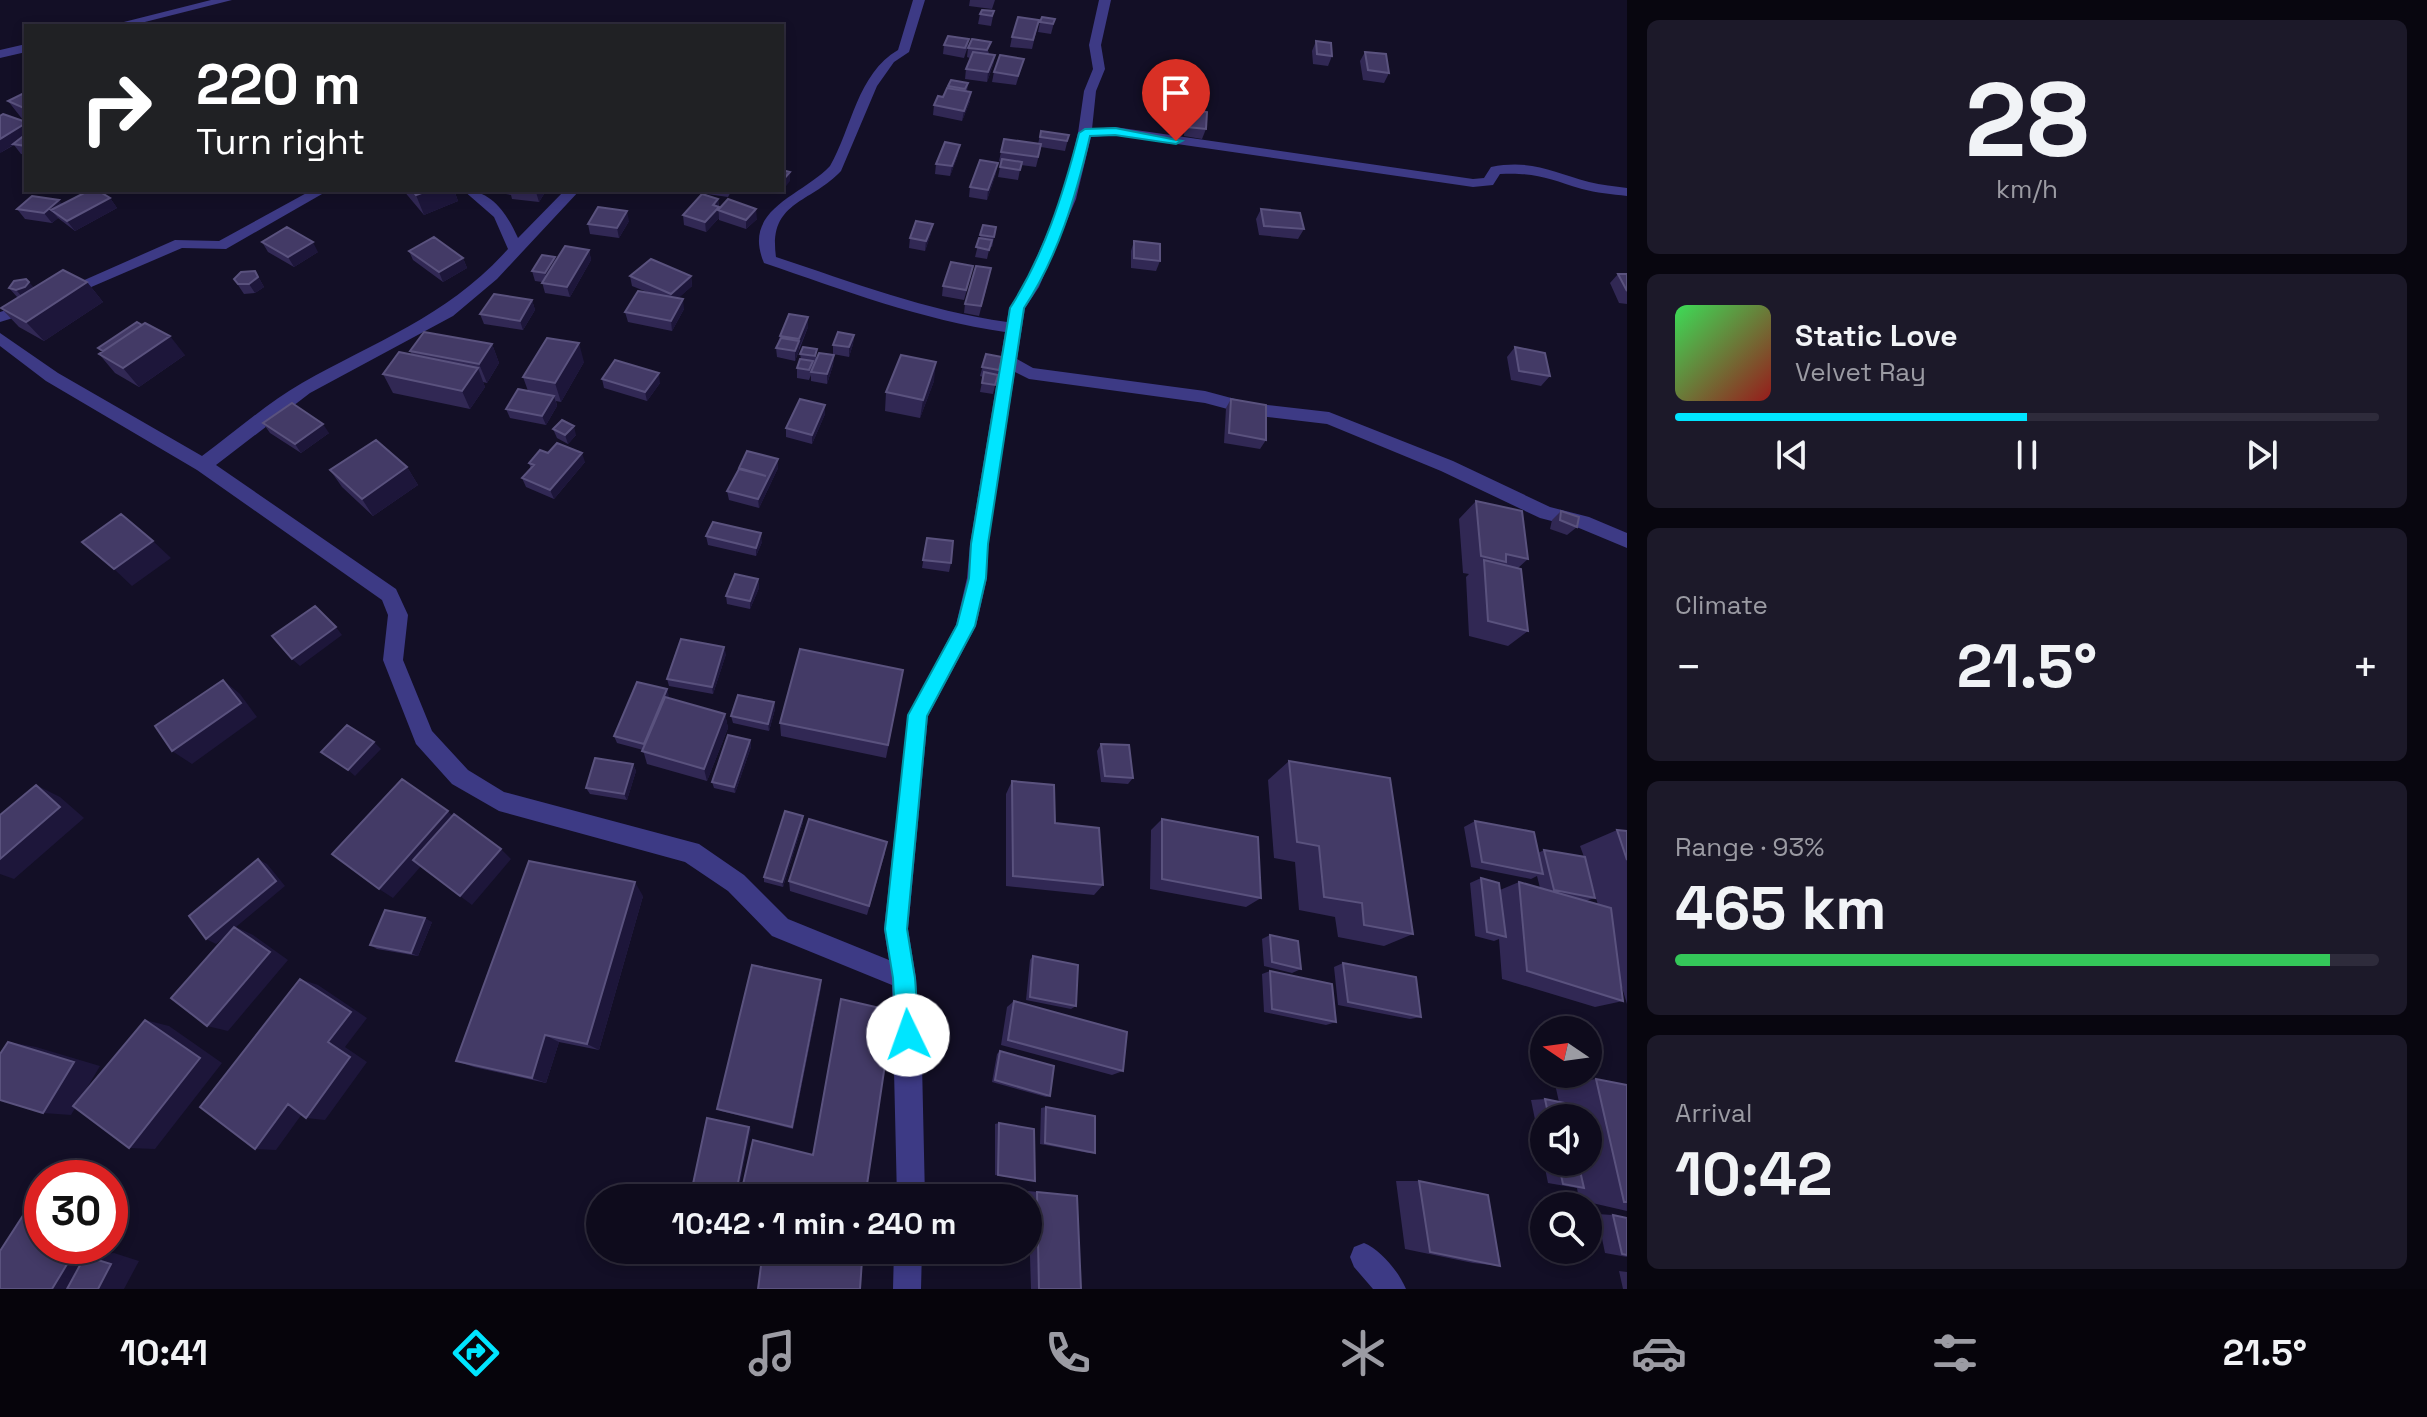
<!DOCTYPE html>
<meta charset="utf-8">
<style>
:root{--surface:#0e0b1c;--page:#1c1929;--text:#f1f3f6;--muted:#9b9ba3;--line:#2e2b3b;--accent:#00e5ff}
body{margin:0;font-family:"Space Grotesk",sans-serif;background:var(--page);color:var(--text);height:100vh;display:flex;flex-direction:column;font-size:30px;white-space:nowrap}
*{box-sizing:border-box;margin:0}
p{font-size:26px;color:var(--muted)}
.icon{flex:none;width:44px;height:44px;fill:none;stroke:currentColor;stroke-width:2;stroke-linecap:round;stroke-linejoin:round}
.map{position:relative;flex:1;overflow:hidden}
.side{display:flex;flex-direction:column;gap:20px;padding:20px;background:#08060f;width:800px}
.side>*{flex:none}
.hud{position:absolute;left:24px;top:24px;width:760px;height:168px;border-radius:0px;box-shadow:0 4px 12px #0003,0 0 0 2px var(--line);background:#202124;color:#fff;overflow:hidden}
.needle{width:52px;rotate:283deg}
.controls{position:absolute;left:1530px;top:1016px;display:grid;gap:16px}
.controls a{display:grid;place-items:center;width:72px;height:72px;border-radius:50%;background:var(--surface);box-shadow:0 4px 12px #0003,0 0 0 2px var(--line);font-size:40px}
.speed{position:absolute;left:24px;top:1160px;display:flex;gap:16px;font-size:40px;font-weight:700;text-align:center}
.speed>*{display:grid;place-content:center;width:104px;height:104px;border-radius:50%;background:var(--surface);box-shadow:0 4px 12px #0003,0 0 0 2px var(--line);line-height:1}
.speed .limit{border:12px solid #d22;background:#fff;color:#111}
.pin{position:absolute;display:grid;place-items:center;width:68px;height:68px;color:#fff;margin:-82px -34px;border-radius:50% 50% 50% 0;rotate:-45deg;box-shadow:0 0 8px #0007}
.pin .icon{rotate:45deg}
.me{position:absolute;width:88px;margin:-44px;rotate:357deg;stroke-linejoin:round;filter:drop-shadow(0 0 6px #0008)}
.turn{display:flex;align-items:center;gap:28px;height:168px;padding:0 40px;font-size:36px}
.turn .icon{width:104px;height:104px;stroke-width:2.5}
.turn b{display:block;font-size:56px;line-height:68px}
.big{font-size:60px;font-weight:700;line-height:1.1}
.side .widget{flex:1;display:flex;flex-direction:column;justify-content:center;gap:12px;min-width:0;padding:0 28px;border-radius:12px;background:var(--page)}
.side .dial{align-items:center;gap:0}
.dial b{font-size:104px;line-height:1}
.song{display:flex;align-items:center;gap:24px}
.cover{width:96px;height:96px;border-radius:12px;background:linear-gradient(135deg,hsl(130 70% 55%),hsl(0 70% 35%))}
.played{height:8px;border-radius:4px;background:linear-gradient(90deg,var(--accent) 50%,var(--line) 50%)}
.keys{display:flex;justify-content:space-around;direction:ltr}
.heat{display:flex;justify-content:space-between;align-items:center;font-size:44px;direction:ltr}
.charge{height:12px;border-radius:6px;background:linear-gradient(90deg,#34c759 93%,var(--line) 0)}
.trip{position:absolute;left:586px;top:1184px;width:456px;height:80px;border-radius:40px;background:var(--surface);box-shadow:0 4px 12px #0003,0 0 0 2px var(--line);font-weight:700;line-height:80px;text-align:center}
.menu{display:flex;height:128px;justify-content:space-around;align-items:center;background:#06040b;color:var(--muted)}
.menu .icon{width:56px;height:56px}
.menu .on{color:var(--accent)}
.menu b{font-size:36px;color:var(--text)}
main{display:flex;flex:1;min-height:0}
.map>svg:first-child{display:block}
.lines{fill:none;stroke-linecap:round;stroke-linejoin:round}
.minor{fill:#3d3a85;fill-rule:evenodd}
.wall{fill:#312854;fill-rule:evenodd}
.shaded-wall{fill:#1d163a}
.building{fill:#433a66;stroke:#5a527e;stroke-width:2}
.route{fill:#00e5ff;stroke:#0095a6;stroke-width:2}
</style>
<main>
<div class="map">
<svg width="1627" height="1289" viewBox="0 0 1627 1289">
<rect width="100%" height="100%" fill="#130f26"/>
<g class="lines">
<path class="minor" d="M211,0H232L129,26H108Z
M913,0H925L909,52L894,62L877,86L841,171C810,204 768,201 776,257C852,282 927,311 1007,322L1009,308L1024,286L1062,199L1078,133L1084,91L1093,69L1089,45L1099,0H1111L1101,45L1105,69L1096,91L1092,129L1115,127L1473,179L1484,178L1491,167C1531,159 1553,172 1589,182C1601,185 1615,186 1627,188V196C1612,194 1596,193 1582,189C1550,179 1535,172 1500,174L1493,185L1473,187L1115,135L1091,137L1076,199L1039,287L1025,308L1017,359L1033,368L1205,391L1250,403L1329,412L1453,461L1550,507L1589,517L1627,533V548L1579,528L1540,518L1441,471L1327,424L1250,415L1205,403L1029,379L1015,372L988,544L987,578L976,626L928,716L908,929L916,978L922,1064L925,1198H897L892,985L772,936L728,891L685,862L499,811L452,784L416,744L383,660L388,615L382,600L197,470L46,381L0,346V333L58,373L202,456C235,432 267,403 302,383C378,340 448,316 508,249L494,217L463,190C492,190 507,214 518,238L565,190H580L497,279L453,316L310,393L216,465L396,589L408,615L403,660L432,731L468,770L504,792L699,844L744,875L788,919L889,960L884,929L908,715L956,625L967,578L970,544L1005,332C922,320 843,290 764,263C741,209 802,196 830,166C852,128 857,74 898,50Z
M26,44V52L0,58V50Z
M312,190H329L226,249L182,248L68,297L63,298L55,293L175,240L219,241Z
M34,301L42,306L39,310L0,322V312Z
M1364,1243C1381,1250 1399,1272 1406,1289H1373L1354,1267L1350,1257L1354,1247Z
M894,1250H922L921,1289H893Z"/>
</g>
<path class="wall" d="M970,0H995L992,9L969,6Z
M994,11L991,26L978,24L980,14Z
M1055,19L1051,34L1038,32L1040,22Z
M1039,20L1032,49L1010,47L1012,37Z
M969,39L967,49L964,58L943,54L944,45Z
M972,39L989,52L988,54L995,55L993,65L987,82L965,79L966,69L970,58L967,57L968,48Z
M1316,41L1332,56L1328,66L1313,64L1312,51Z
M1365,52L1389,73L1384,83L1363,80L1360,61Z
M1024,59L1016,85L992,82L994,72Z
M951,80L968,83L967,91L970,101L962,121L933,115L934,105L943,97Z
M26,92V122L23,120L8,101Z
M1189,109L1206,129L1202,139L1184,136L1185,119Z
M26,122V155L21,154L14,145L0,153Z
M1041,131L1069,135L1065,151L1041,147L1036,167L1021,165L1018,180L998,177L1001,162L999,161L1001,152L1038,144Z
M958,155L950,176L935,174L936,164Z
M996,173L987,200L969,197L970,187Z
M403,190H454L458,201L424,215Z
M494,190H543L544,194L539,202L512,199L511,195L495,192Z
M700,190H732L728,197L700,193Z
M110,198L117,208L75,231L58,218L52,223L25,219L17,209Z
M718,199L719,208L757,219L746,229L719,220V218L706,232L684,225L683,215Z
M1261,209L1304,229L1298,239L1259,235L1256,219Z
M629,221L619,238L590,234L588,224Z
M983,225L996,227L992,247L990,246L987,259L975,257Z
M931,233L925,251L909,248L910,238Z
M1134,241L1160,261L1156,271L1131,268V251Z
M262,242L318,252L294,267L268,252Z
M589,250L591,260L570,297L545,293L542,282L535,281L532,271L556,260Z
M409,251L463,258L467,268L443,282L413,260Z
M255,271L264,287L255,293L244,294L234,279Z
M1618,274H1627V304L1619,303L1610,283Z
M971,275L964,300L942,296L943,286Z
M630,276H691L692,286L678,298L684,309L672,331L628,322L625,312L647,292L632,286Z
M989,278L979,316L964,313L965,304Z
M87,282L103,302L44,341L19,327L1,308L18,298L9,288H34Z
M532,300L535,310L523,330L484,324L480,314Z
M808,327L795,361L777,357L776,348L780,336Z
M854,335L853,344L849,357L833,354V345Z
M492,344L499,363L487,383L483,382L485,387L470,409L393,393L383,374L412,355L410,351Z
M1515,347L1550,376L1541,386L1511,380L1507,357Z
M98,348L185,355L139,387L115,373L99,354L102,352Z
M800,354L817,357L834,355L833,365L827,384L811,381V375L809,380L797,378V368L801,359Z
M986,354L1002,357L993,394L980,392L983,377L980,376Z
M584,362L561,402L556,401L557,406L546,425L510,418L506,409L528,391L523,377Z
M602,379L660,383L647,401L604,388Z
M934,381L920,418L885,411L886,392Z
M1231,399L1266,440L1260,449L1224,443L1226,408Z
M825,414L812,444L786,437V428Z
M263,423L329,433L301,453L270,433Z
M553,429L576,435L568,444L557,438Z
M548,453L585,462L554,499L526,487L522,478L531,469L529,463Z
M407,467L418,485L373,516L342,487L330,470Z
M739,468H778L759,508L729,500L727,491L739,470Z
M1476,501L1528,559L1518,568L1528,631L1508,646L1469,636L1466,577L1469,574L1463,573L1459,519Z
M1561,511L1577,527L1567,535L1550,529L1552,520Z
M706,536L762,542L756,556L708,545Z
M927,538L951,563L949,572L922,568Z
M758,579L759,588L750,609L727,604L726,596Z
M726,654L713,694L669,686L667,679Z
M903,670L886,758L781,736L780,723Z
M669,696L668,698L725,714L728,728L707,781L647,764L643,750L617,743L614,736Z
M774,702L775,709L769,731L733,723L731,716Z
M750,740L751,747L735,793L714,788L712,782Z
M1101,744L1133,778L1128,784L1101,782L1097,751Z
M1289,761L1413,934L1384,946L1338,937L1335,917L1299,910L1295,862L1274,858L1268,780Z
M633,764L636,771L627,800L590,794L586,788Z
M1012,781L1055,823L1103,885L1094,895L1006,886V794Z
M1162,819L1261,898L1246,907L1150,889L1151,830Z
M1475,821L1538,853L1544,850L1584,857L1580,846L1617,830L1627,831V1004L1620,981L1623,1001L1595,1007L1502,979L1499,939L1494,941L1475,936L1470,883L1481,878L1500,890L1519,882L1540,888L1537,876L1531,879L1471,867L1464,827ZM1592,884L1598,905L1585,901L1595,898Z
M803,822L783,887L764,882V877Z
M885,853L867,915L790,891L789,881Z
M643,896L599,1050L559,1042L546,1083L474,1067L456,1061Z
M432,922L418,956L377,949L370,945Z
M1270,935L1301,969L1292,973L1264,966L1262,939Z
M1033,956L1076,1006L1071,1009L1026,1000L1030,960Z
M1343,963L1421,1017L1410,1019L1338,1005L1334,967Z
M1270,971L1336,1022L1326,1025L1264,1012L1262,974Z
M821,980V987L793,1129L721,1111L717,1109Z
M1014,1001L1123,1071L1112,1075L1001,1045L1007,1007Z
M1000,1051L1050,1096L1046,1097L992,1082L997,1054Z
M1596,1079L1627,1085V1211L1579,1200L1577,1188L1548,1183L1531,1100L1545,1099L1559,1102L1555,1084ZM1544,1118H1588V1162H1544Z
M1046,1107L1095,1153H1089L1040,1144L1041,1108Z
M999,1123L1035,1181L995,1175V1124Z
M1396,1181H1419L1500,1266L1473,1263L1405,1249Z
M1028,1191L1077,1196L1081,1289H1031Z
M1597,1214L1613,1215L1627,1218V1257L1605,1253Z
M763,1250H818L860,1256L862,1260Z
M1619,1271L1627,1272V1289H1623Z"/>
<path class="shaded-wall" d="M995,55L993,65L987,82L988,72Z
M971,92L970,101L962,121L964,111Z
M26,123V137L0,153V139Z
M960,145L958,155L950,176L952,166Z
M998,163L996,173L987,200L988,190Z
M790,172V181L783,190V180Z
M430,190H454L458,201L424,215L416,195Z
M537,190H543L544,194L539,202L536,192Z
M110,198L117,208L75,231L67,221Z
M718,199L719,218L706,232L705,222L713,205Z
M59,200L66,210H51L58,218L52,223L44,213Z
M756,209L757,219L746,229V220Z
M627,211L629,221L619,238L617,228Z
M933,224L931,233L925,251L926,241Z
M313,242L318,252L294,267L288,257Z
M589,250L591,260L570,297L567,287Z
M555,257L558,267L548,283L545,273Z
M463,258L467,268L443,282L439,272Z
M255,271L264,287L255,293L249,284Z
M691,276L692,286L672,304L671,294Z
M29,282L37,291L25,300L16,290Z
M87,282L103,302L44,341L26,322Z
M683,299L684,309L672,331L671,321Z
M532,300L535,310L523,330L520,321Z
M808,317V327L799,348V339Z
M854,335L853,344L849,357V347Z
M170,336L185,355L139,387L123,368Z
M799,341V350L795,361V351Z
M579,343L584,362L561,402L555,383Z
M492,344L499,363L487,383L479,364Z
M834,355L833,365L827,384V374Z
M936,362L934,381L920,418L923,400Z
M478,368L485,387L470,409L462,391Z
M659,373L660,383L647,401L645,392Z
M554,396L557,406L546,425L542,416Z
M825,405V414L812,444V435Z
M323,424L329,433L301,453L295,444Z
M574,426L576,435L568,444L565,435Z
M582,453L585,462L554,499L550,490Z
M778,459V468L759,508L758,499Z
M407,467L418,485L373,516L362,499Z
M761,533L762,542L756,556V548Z
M153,541L171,558L132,586L114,569Z
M758,579L759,588L750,609V601Z
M336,627L342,635L300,666L292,659Z
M724,647L726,654L713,694L712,687Z
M223,680L240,694L257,717L192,764L172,751Z
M667,689L669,696L647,751L644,744Z
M774,702L775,709L769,731L768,724Z
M725,714L728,728L707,781L704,769Z
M750,740L751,747L735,793L734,787Z
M374,742L381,749L355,776L348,770Z
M633,764L636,771L627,800L624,794Z
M36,785L60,797L84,818L14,879L0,874V859Z
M448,811L459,823L393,898L379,889Z
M803,816V822L783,887L782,882Z
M501,849L511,859L472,905L460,896Z
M258,859L267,864L285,886L236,927L253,935L288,960L228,1031L207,1026L235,928L216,944L206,939Z
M635,882L643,896L599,1050L587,1044Z
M425,918L432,922L418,956L411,953Z
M300,979L318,985L367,1018L345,1047L367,1062L325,1120L306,1118L328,1042Z
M821,980V987L793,1129L792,1127Z
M145,1020L169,1026L222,1063L155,1149L129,1148Z
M545,1035L559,1042L546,1083L532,1078Z
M8,1042L36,1047L100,1066L71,1115L43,1113Z
M288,1104L307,1107L276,1150L255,1149Z
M749,1127L751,1129L737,1198H735Z
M42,1213V1221L24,1214Z
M78,1246H106L101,1254L114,1253L139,1261L124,1289H52Z"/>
<path class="building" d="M982,10L994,11L992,16L980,14Z
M1018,17L1039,20L1033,40L1012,37Z
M1042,17L1055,19L1053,24L1040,22Z
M948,36L969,39L965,48L944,45Z
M972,39L991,42L987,50L968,48Z
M1316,41L1331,43L1332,56L1317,54Z
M973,52L995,55L988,72L966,69Z
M1365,52L1386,54L1389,73L1368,70Z
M1000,55L1024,59L1018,76L994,72Z
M951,80L968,83L965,89L948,86Z
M947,88L971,92L964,111L934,105L938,96L943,97Z
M26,92V109L8,101Z
M1189,109L1207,112L1206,129L1187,127Z
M3,114L26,122V123L0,139V116Z
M1041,131L1069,135L1067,141L1040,137Z
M26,134V146L13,144Z
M1004,139L1041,144L1038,157L1001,152Z
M945,142L960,145L952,166L936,164Z
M1002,159L1022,162L1020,170L1000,167Z
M980,160L998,163L988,190L970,187Z
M782,170L790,172L783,180H782Z
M90,190H97L110,198L67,221L51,210Z
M412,190H430L416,195Z
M702,194L718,199L713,205L719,207L705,222L683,215Z
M32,196L59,200L44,213L17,209Z
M728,199L756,209L746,220L718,210Z
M598,207L627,211L617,228L588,224Z
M1261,209L1300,213L1304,229L1264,226Z
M916,221L933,224L926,241L910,238Z
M983,225L996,227L994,237L980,235Z
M287,227L313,242L288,257L262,242Z
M434,237L463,258L439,272L409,251Z
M979,238L992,240L989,250L976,247Z
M1134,241L1160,244V261L1134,258Z
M565,246L589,250L567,287L542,283Z
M542,255L555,257L545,273L532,271Z
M651,259L691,276L671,294L630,276Z
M951,262L973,266L966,290L943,286Z
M976,266L991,268L981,306L965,304Z
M63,270L87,282L26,322L1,308Z
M255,271L258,277L249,284H238L234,279L241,272Z
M1618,274H1627V291Z
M26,279L29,282L25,287L16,290L9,288L14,281Z
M638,291L683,299L671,321L625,312Z
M494,294L532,300L520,321L480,314Z
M789,314L808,317L799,339L780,336Z
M137,322L142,325L103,351L98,348Z
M145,323L170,336L123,368L99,354Z
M424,332L492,344L479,364L410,351Z
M838,332L854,335L849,347L833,345Z
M547,338L579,343L555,383L523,377Z
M781,338L799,341L795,351L776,348Z
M803,347L817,349L815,356L800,354Z
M1515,347L1545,353L1550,376L1519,371Z
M399,352L478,368L462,391L383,374Z
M819,353L834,355L827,374L811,372Z
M986,354L1002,357L999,370L982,367Z
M901,355L936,362L923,400L886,392Z
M800,359L813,361L809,370L797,368Z
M615,360L659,373L645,392L602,379Z
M984,372L998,375L995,385L982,383Z
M518,389L554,396L542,416L506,409Z
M800,399L825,405L812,435L786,428Z
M1231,399L1266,405V440L1229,433Z
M292,403L323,424L295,444L263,423Z
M562,420L574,426L565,435L553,429Z
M376,440L407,467L362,499L330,470Z
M557,443L582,453L550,490L522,478L534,465L529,463L540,450L548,453Z
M747,451L778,459L758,499L727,491L739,469L766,476L739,468Z
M1476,501L1522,511L1528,559L1506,554V562L1481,556Z
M1561,511L1579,517L1577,527L1560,520Z
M121,514L153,541L114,569L82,542Z
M713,522L761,533L756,548L706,536Z
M927,538L953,541L951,563L923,560Z
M1484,560L1521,569L1528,631L1488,621Z
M735,574L758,579L750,601L726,596Z
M315,606L336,627L292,659L272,636Z
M681,639L724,647L712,687L667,679Z
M800,649L903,670L888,745L780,723Z
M223,680L241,703L172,751L155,726Z
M637,682L667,689L644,744L614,736Z
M738,695L774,702L768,724L731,716Z
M665,697L725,714L704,769L642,751Z
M347,725L374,742L348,770L321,752Z
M728,735L750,740L734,787L712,782Z
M1101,744L1129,745L1133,778L1105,776Z
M595,758L633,764L624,794L586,788Z
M1289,761L1390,778L1413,934L1364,925L1362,903L1324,897L1319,846L1297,842Z
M402,779L448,811L379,889L332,854Z
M1012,781L1054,785L1055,823L1099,828L1103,885L1013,876Z
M36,785L60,807L0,859V815Z
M785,811L803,816L782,882L764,877Z
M454,814L501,849L460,896L413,860Z
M809,819L887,842L869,906L789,881Z
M1162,819L1258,837L1261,898L1162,879Z
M1475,821L1534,832L1543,874L1482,862Z
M1617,830L1627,831V860Z
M1544,850L1585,857L1595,898L1554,890Z
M258,859L276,881L206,939L189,916Z
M529,861L635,882L587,1044L545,1035L532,1078L456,1061Z
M1481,878L1499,883L1506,937L1487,932Z
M1519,882L1611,908L1623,1001L1527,971Z
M385,910L425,918L411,953L370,945Z
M234,927L270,952L207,1026L171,998Z
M1270,935L1298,941L1301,969L1272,962Z
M1033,956L1078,965L1076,1006L1030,997Z
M1343,963L1416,977L1421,1017L1348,1002Z
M752,965L821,980L792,1127L717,1109Z
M1270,971L1332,984L1336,1022L1272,1009Z
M300,979L351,1012L328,1042L350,1057L306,1118L288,1104L255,1149L200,1107Z
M841,999L893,1011L865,1198H740L753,1140L813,1155Z
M1014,1001L1127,1032L1123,1071L1008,1040Z
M145,1020L200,1058L129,1148L73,1106Z
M8,1042L74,1062L43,1113L0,1100V1054Z
M1000,1051L1054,1066L1050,1096L995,1080Z
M1596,1079L1627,1085V1202H1624Z
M1545,1099L1565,1103L1568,1118H1549Z
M1046,1107L1095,1116V1153L1045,1143Z
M707,1118L749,1127L735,1198H690Z
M999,1123L1034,1129L1035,1181L998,1175Z
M1558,1162H1578L1584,1188L1563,1184Z
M1419,1181L1488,1195L1500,1266L1430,1252Z
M1037,1192L1077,1196L1081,1289H1039Z
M24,1214L42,1221V1246H78L52,1289H0V1251Z
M1613,1215L1627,1218V1255L1622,1254Z
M763,1250H798L862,1260L860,1289H758Z
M85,1256L111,1264L98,1289H67Z"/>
<path class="route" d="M1115,128L1182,141L1176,144L1115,135L1090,136C1076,196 1058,257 1024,308L988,544L986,578L975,626L927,716L907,929L915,978L919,1035L916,1043L908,1047L899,1043L896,1035L893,978L885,929L908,715L957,625L969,578L971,544L1010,308C1044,255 1063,195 1079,133L1085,129Z"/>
</svg>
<div class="controls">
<a><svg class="needle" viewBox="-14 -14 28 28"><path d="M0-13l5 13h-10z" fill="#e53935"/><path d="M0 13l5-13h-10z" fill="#9b9ba3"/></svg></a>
<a><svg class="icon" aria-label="sound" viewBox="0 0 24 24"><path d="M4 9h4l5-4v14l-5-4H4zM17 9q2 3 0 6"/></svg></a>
<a><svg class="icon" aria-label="search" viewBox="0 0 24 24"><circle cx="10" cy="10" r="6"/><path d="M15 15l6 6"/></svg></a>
</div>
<div class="speed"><div class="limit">30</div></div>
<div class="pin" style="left:1176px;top:141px;background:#d93025"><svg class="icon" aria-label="arrive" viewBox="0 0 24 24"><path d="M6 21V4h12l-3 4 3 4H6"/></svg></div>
<svg class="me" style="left:908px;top:1035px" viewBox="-20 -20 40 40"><circle r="19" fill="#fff"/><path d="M0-13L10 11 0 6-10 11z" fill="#00e5ff"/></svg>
<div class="trip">10:42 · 1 min · 240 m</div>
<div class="hud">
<div class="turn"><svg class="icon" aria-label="right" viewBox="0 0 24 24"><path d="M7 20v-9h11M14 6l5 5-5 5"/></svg><div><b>220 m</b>Turn right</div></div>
</div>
</div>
<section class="side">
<div class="widget dial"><b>28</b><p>km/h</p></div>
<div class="widget">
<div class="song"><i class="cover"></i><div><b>Static Love</b><p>Velvet Ray</p></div></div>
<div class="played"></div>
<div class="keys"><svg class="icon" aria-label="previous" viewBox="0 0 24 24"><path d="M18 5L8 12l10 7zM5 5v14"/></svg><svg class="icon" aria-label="pause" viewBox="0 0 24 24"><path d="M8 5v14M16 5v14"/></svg><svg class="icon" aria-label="next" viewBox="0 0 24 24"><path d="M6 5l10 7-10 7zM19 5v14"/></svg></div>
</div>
<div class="widget"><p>Climate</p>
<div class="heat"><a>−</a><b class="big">21.5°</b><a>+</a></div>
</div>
<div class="widget"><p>Range · 93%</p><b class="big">465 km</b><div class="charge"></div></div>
<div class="widget"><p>Arrival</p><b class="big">10:42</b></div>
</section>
</main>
<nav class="menu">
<b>10:41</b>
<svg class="icon on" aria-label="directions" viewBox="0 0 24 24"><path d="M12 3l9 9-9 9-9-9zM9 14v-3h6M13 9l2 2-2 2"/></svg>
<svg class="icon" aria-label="music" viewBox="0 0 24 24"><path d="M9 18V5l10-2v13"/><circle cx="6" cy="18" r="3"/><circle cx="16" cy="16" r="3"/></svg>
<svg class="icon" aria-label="phone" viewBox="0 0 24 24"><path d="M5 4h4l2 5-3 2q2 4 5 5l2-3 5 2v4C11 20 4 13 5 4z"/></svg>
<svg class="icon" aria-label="climate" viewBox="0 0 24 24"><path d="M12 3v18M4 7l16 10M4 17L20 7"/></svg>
<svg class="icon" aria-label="car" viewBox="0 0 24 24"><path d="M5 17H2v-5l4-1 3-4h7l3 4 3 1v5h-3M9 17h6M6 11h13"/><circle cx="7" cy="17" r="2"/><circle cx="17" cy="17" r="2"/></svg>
<svg class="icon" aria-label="filters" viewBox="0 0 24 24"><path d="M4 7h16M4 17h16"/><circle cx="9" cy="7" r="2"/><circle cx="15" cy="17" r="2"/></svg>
<b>21.5°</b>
</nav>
